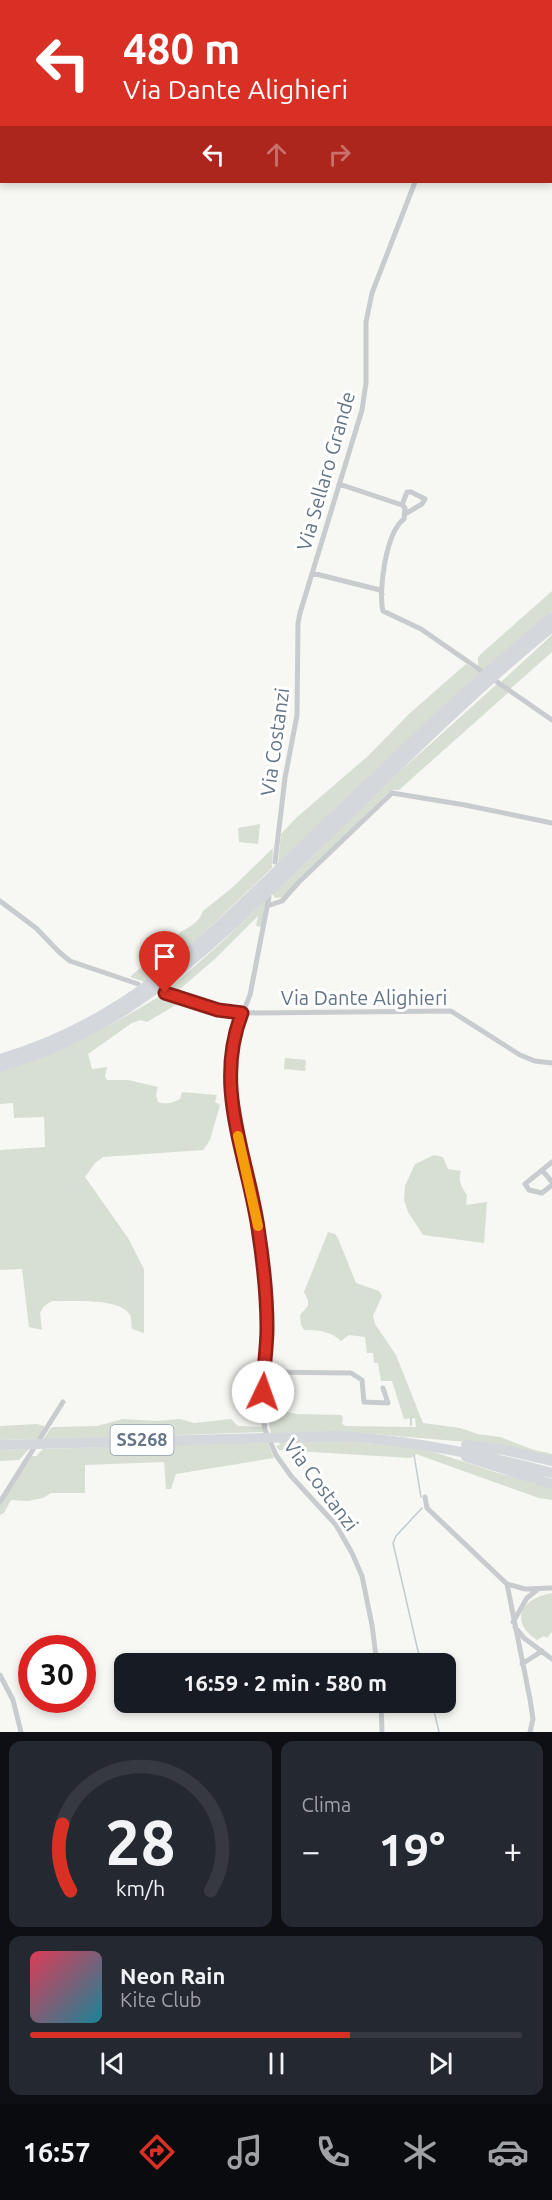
<!DOCTYPE html>
<html lang="it">
<meta charset="utf-8">
<style>
:root{--surface:#171b24;--page:#242831;--text:#f1f3f6;--muted:#9ea1a6;--line:#363941;--accent:#d93025}
body{margin:0;font-family:Ubuntu,sans-serif;background:var(--page);color:var(--text);height:100vh;display:flex;flex-direction:column;font-size:22px;white-space:nowrap}
*{box-sizing:border-box;margin:0}
p{font-size:20px;color:var(--muted)}
.icon{flex:none;width:33px;height:33px;fill:none;stroke:currentColor;stroke-width:2;stroke-linecap:round;stroke-linejoin:round}
.map{position:relative;height:1732px;overflow:hidden}
.panel{display:flex;flex-direction:column;gap:9px;padding:9px;background:#0d0f14;flex:1}
.panel>*{flex:none}
.top-card{position:absolute;left:0px;top:0px;width:552px;height:183px;box-shadow:0 3px 9px #0003;background:#d93025;color:#fff;overflow:hidden}
.speed{position:absolute;left:18px;top:1635px;display:flex;gap:12px;font-size:30px;font-weight:700;text-align:center}
.speed>*{display:grid;place-content:center;width:78px;height:78px;border-radius:50%;background:var(--surface);box-shadow:0 3px 9px #0003;line-height:1}
.speed .limit{border:9px solid #d22;background:#fff;color:#111}
.pin{position:absolute;display:grid;place-items:center;width:51px;height:51px;color:#fff;margin:-62px -26px;border-radius:50% 50% 50% 0;rotate:-45deg;box-shadow:0 0 6px #0007}
.pin .icon{rotate:45deg}
.me{position:absolute;width:66px;margin:-33px;rotate:3deg;stroke-linejoin:round;filter:drop-shadow(0 0 4px #0008)}
.turn{display:flex;align-items:center;gap:21px;height:126px;padding:0 24px;font-size:27px}
.turn .icon{width:78px;height:78px;stroke-width:2.5}
.turn b{display:block;font-size:42px;line-height:51px}
.lanes{display:flex;align-items:center;height:57px;padding:0 24px;background:#0003;justify-content:center;gap:30px;direction:ltr}
.lanes .off{opacity:.35}
.big{font-size:45px;font-weight:700;line-height:1.1}
.panel .widget{flex:1;display:flex;flex-direction:column;justify-content:center;gap:9px;min-width:0;padding:0 21px;border-radius:12px;background:var(--page)}
.panel .dial{align-items:center;gap:0}
.dial svg{height:156px;overflow:visible;fill:none;stroke:var(--line);stroke-width:7;stroke-linecap:round;text-anchor:middle}
.dial text{fill:var(--text);stroke:none}
.song{display:flex;align-items:center;gap:18px}
.cover{width:72px;height:72px;border-radius:9px;background:linear-gradient(135deg,hsl(350 70% 55%),hsl(190 70% 35%))}
.played{height:6px;border-radius:3px;background:linear-gradient(90deg,var(--accent) 65%,var(--line) 65%)}
.keys{display:flex;justify-content:space-around;direction:ltr}
.heat{display:flex;justify-content:space-between;align-items:center;font-size:33px;direction:ltr}
.panel .tiles{flex:1;display:grid;gap:9px;grid-template-columns:1fr 1fr}
.widget:last-child{grid-column:span 2}
.trip{position:absolute;left:114px;top:1653px;width:342px;height:60px;border-radius:12px;background:var(--surface);box-shadow:0 3px 9px #0003;font-weight:700;line-height:60px;text-align:center}
.tab-bar{display:flex;height:96px;justify-content:space-around;align-items:center;background:#090b0e;color:var(--muted)}
.tab-bar .icon{width:42px;height:42px}
.tab-bar .active{color:var(--accent)}
.tab-bar b{font-size:27px;color:var(--text)}
.map>svg:first-child{display:block}
.green{fill:#d7dfd3}
.lines{fill:none;stroke-linecap:round;stroke-linejoin:round}
.stream{stroke:#c1ccd2;stroke-width:1.5}
.street{stroke:#c9cccf;stroke-width:5}
.highway{stroke:#d4d8dd;stroke-width:10}
.route-casing{stroke:#8d1f18;stroke-width:15}
.route{stroke:#d93025;stroke-width:10}
.slow{stroke:#f59e0b;stroke-width:10}
.labels{text-anchor:middle;stroke-width:6;stroke-linejoin:round;paint-order:stroke}
.shield{fill:#fff;stroke:#929eab;stroke-width:1.5}
.shield-label{font-size:18px;font-weight:bold;fill:#637587}
.street-label{font-size:20px;fill:#637587;stroke:#fff}
</style>
<div class="map">
<svg width="552" height="1732" viewBox="0 0 552 1732">
<rect width="100%" height="100%" fill="#f7f7f3"/>
<path class="green" d="M552,591V611L483,671L478,665V657L481,654Z
M552,635V652L510,689L501,682Z
M466,664L481,673L278,863L281,834L296,818L368,756L410,713Z
M497,684L509,692L399,790H393L387,794L284,897L275,898L272,894L387,783Z
M260,824L258,844L239,842L238,828Z
M273,848L272,868L185,951L145,982L130,977L182,931C190,927 200,921 203,911L233,887Z
M267,899L262,927L256,926L258,916L216,958L180,989L184,996L168,990L223,941Z
M160,996L179,1003L147,1022L141,1020L132,1023L88,1054L92,1069L107,1067L105,1076L107,1080H128L158,1087L156,1095L158,1102C167,1105 172,1103 180,1099L182,1092L217,1095L215,1102L220,1105L210,1140L203,1150L103,1157L95,1163L85,1177L128,1238L144,1269V1333L132,1329C131,1325 132,1319 130,1315C120,1297 70,1302 52,1301L44,1306L40,1313L42,1330L29,1327L22,1269L0,1270V1150L45,1147L44,1117L14,1118L13,1103L0,1104V1072C59,1054 107,1028 160,996Z
M285,1058L306,1060L305,1071L284,1069Z
M434,1155L443,1157L448,1169L461,1171C458,1180 461,1187 467,1195L466,1205L487,1202L484,1243L423,1235L408,1212L404,1200L405,1186L415,1164Z
M328,1232L335,1234L338,1238L356,1283L379,1291L382,1296L373,1316L375,1324L396,1355L423,1423L460,1428L478,1434L500,1437L531,1449L552,1454V1459L479,1443L349,1432L271,1433L267,1411C272,1406 278,1406 285,1406L288,1412L296,1414L341,1415L343,1418L342,1424L346,1426L416,1427L415,1418L404,1419L392,1381H381L378,1363H374L373,1353H367L365,1337L349,1335L341,1341C331,1331 318,1330 304,1330L301,1325L300,1315L308,1306V1300L304,1292Z
M123,1419L157,1421L180,1419L194,1423L231,1419L238,1426L262,1427L264,1432L43,1440L50,1429L53,1427L97,1426Z
M37,1424L44,1426V1429L38,1439L0,1440V1426Z
M279,1441H345L425,1449L498,1473L552,1487V1500L539,1498L416,1454L411,1458L279,1450L276,1446L280,1445Z
M267,1442L274,1458L176,1474L171,1489H166L164,1462L85,1465V1493H51L43,1498L28,1501L11,1500L4,1513L0,1515V1504L31,1456H36L43,1449Z
M29,1449L19,1460L0,1461V1450Z
M552,1593V1632L547,1638L544,1636L537,1640C508,1621 522,1598 552,1593Z"/>
<g class="lines">
<path class="stream" d="M411,1418V1425
M414,1455L421,1497
M421,1664L393,1543L396,1536L422,1508
M432,1702L439,1732"/>
<path class="street" d="M513,2V0
M339,484L402,505L405,508L404,519C386,532 378,591 383,611L421,629L552,720
M402,505L407,492H411L425,499L422,504L405,514
M312,573L380,590L382,594
M275,862L285,778L297,715L298,623L300,613L362,410L366,383V322L372,293L415,182
M269,897L250,995L240,1020L231,1057L230,1082L234,1123L242,1148L258,1226L263,1265L267,1328L262,1411L265,1430L276,1455L291,1476L336,1525L352,1553L362,1576L372,1625L377,1664
M0,901L36,928L59,952L70,961L138,984
M267,906L282,901L299,882L392,793L465,805L552,823
M165,993L218,1010L242,1013L451,1011L520,1055L535,1061L552,1063
M552,1162L525,1184L529,1190L542,1193L552,1185
M542,1170L552,1182
M263,1372L351,1373L362,1380L364,1402L388,1403L383,1388
M425,1497L427,1508L507,1584L530,1699L533,1719L530,1732
M0,1502L63,1402
M507,1584L525,1589L552,1588
M513,1622L527,1598L537,1590
M515,1627L524,1638L552,1659
M522,1664L542,1651
M0,1675L13,1700L21,1732
M381,1702L382,1732"/>
<path class="highway" d="M0,1059C133,1020 208,936 305,844C386,767 466,688 552,617
M0,1067C127,1030 203,953 296,865C380,785 462,700 552,627
M0,1445L337,1436C411,1440 481,1454 552,1473
M466,1445L504,1450L552,1461
M466,1457L552,1484"/>
</g>
<g class="lines">
<g class="route-casing">
<path id="route" d="M165,993L218,1010L242,1013C213,1087 247,1154 258,1228C263,1260 267,1295 267,1328C267,1349 263,1370 263,1392"/>
</g>
<use href="#route" class="route"/>
<path class="slow" d="M238,1136L258,1226"/>
</g>
<g class="labels">
<rect class="shield" x="110.5" y="1425" width="63" height="30" rx="4.5"/>
<g class="shield-label">
<text x="142" y="1446">SS268</text>
</g>
<g class="street-label">
<text transform="translate(326 471) rotate(-74)" y="7">Via Sellaro Grande</text>
<text transform="translate(275 742) rotate(-82)" y="7">Via Costanzi</text>
<text x="364" y="1005">Via Dante Alighieri</text>
<text transform="translate(321 1485) rotate(53)" y="7">Via Costanzi</text>
</g>
</g>
</svg>
<div class="speed"><div class="limit">30</div></div>
<div class="pin" style="left:165px;top:993px;background:#d93025"><svg class="icon" aria-label="arrive" viewBox="0 0 24 24"><path d="M6 21V4h12l-3 4 3 4H6"/></svg></div>
<svg class="me" style="left:263px;top:1392px" viewBox="-20 -20 40 40"><circle r="19" fill="#fff"/><path d="M0-13L10 11 0 6-10 11z" fill="#d93025"/></svg>
<div class="trip">16:59 · 2 min · 580 m</div>
<div class="top-card">
<div class="turn"><svg class="icon" aria-label="left" viewBox="0 0 24 24"><path d="M17 20v-9H6M10 6l-5 5 5 5"/></svg><div><b>480 m</b>Via Dante Alighieri</div></div>
<div class="lanes"><svg class="icon" aria-label="left" viewBox="0 0 24 24"><path d="M17 20v-9H6M10 6l-5 5 5 5"/></svg><svg class="icon off" aria-label="ahead" viewBox="0 0 24 24"><path d="M12 20V5M6 11l6-6 6 6"/></svg><svg class="icon off" aria-label="right" viewBox="0 0 24 24"><path d="M7 20v-9h11M14 6l5 5-5 5"/></svg></div>
</div>
</div>
<section class="panel">
<div class="tiles">
<div class="widget dial"><svg viewBox="0 0 100 80">
<path d="M14 69A42 42 0 1 1 86 69"/>
<path d="M14 69A42 42 0 0 1 10 35" stroke="#d93025"/>
<text x="50" y="56" font-size="32" font-weight="700">28</text>
<text x="50" y="72" font-size="11">km/h</text>
</svg></div>
<div class="widget"><p>Clima</p>
<div class="heat"><a>−</a><b class="big">19°</b><a>+</a></div>
</div>
<div class="widget">
<div class="song"><i class="cover"></i><div><b>Neon Rain</b><p>Kite Club</p></div></div>
<div class="played"></div>
<div class="keys"><svg class="icon" aria-label="previous" viewBox="0 0 24 24"><path d="M18 5L8 12l10 7zM5 5v14"/></svg><svg class="icon" aria-label="pause" viewBox="0 0 24 24"><path d="M8 5v14M16 5v14"/></svg><svg class="icon" aria-label="next" viewBox="0 0 24 24"><path d="M6 5l10 7-10 7zM19 5v14"/></svg></div>
</div>
</div>
</section>
<nav class="tab-bar">
<b>16:57</b>
<svg class="icon active" aria-label="directions" viewBox="0 0 24 24"><path d="M12 3l9 9-9 9-9-9zM9 14v-3h6M13 9l2 2-2 2"/></svg>
<svg class="icon" aria-label="music" viewBox="0 0 24 24"><path d="M9 18V5l10-2v13"/><circle cx="6" cy="18" r="3"/><circle cx="16" cy="16" r="3"/></svg>
<svg class="icon" aria-label="phone" viewBox="0 0 24 24"><path d="M5 4h4l2 5-3 2q2 4 5 5l2-3 5 2v4C11 20 4 13 5 4z"/></svg>
<svg class="icon" aria-label="climate" viewBox="0 0 24 24"><path d="M12 3v18M4 7l16 10M4 17L20 7"/></svg>
<svg class="icon" aria-label="car" viewBox="0 0 24 24"><path d="M5 17H2v-5l4-1 3-4h7l3 4 3 1v5h-3M9 17h6M6 11h13"/><circle cx="7" cy="17" r="2"/><circle cx="17" cy="17" r="2"/></svg>
</nav>
